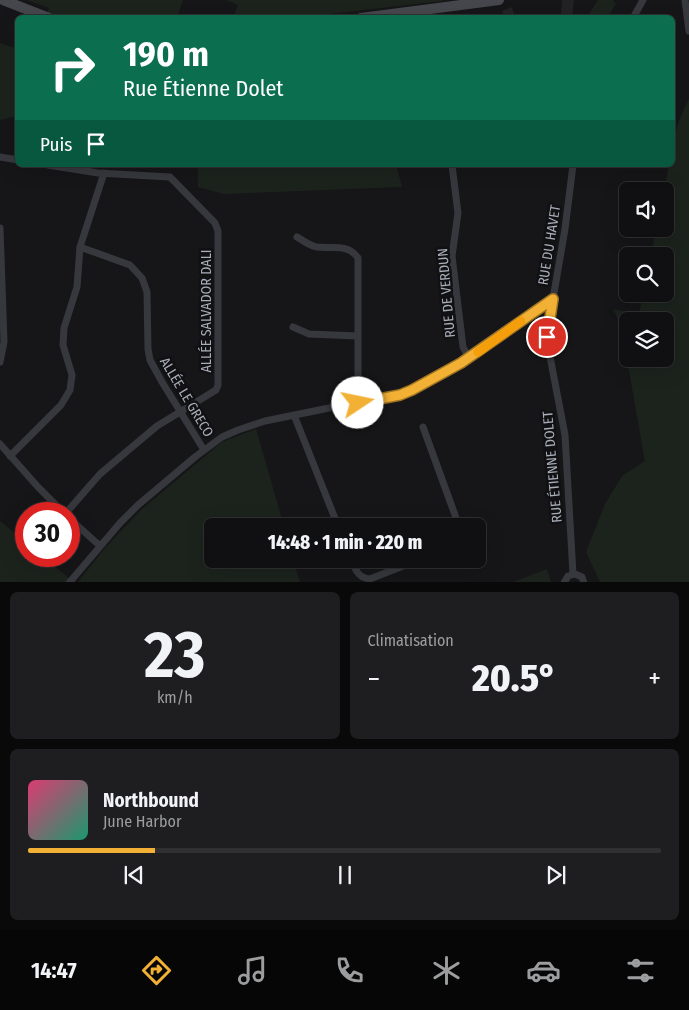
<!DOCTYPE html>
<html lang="fr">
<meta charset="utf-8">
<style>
:root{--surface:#101012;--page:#1e1e20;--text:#f1f3f6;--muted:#9c9d9f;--line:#303032;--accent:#f2b134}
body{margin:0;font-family:"Fira Sans Condensed",sans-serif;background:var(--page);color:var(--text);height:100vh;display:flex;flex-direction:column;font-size:19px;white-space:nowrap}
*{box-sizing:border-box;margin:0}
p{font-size:16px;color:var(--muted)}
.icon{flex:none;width:28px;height:28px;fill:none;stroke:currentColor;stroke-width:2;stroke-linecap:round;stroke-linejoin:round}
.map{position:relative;height:582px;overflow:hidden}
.sheet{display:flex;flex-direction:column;gap:10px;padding:10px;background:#09090a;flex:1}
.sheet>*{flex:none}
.top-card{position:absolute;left:15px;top:15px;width:660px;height:152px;border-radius:8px;box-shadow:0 5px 20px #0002,0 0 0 1px var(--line);background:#0b6e4f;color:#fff;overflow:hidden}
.fabs{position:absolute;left:619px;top:182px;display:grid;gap:10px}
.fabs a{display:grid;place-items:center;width:55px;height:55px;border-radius:8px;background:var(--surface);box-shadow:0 5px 20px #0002,0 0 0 1px var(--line);font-size:25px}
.speed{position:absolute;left:15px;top:502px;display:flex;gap:10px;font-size:25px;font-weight:700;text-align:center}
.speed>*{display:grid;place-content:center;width:65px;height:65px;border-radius:50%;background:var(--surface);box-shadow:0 5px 20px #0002,0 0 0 1px var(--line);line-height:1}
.speed .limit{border:8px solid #d22;background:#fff;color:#111}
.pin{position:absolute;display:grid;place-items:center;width:42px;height:42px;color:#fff;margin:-21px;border:2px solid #fff;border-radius:50%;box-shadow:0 1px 5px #0007}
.me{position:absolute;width:55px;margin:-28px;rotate:79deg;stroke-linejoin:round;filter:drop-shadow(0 0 4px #0008)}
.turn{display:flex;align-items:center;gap:18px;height:105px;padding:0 25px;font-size:22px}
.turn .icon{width:65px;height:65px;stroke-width:2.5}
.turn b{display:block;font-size:35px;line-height:42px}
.then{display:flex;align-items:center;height:48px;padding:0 25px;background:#0003;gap:10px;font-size:19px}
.big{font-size:38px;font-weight:800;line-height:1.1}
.sheet .card{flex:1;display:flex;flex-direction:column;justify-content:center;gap:8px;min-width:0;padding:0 18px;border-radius:8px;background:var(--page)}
.sheet .dial{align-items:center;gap:0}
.dial b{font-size:65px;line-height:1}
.song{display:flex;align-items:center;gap:15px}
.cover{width:60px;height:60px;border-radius:8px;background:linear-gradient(135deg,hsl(340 70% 55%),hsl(160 70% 35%))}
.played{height:5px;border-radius:2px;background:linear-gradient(90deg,var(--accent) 20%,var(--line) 20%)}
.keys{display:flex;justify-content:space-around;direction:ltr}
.heat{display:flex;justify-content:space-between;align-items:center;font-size:28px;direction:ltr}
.sheet .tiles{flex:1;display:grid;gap:10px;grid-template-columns:1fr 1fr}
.card:last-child{grid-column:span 2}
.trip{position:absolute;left:204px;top:518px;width:282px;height:50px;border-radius:8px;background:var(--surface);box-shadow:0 5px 20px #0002,0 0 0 1px var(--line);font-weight:800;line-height:50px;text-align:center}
.menu{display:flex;height:80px;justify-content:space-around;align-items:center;background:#060607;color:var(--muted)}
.menu .icon{width:35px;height:35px}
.menu .on{color:var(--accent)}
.menu b{font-size:22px;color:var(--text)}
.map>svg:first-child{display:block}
.built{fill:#222225}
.green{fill:#1c231d;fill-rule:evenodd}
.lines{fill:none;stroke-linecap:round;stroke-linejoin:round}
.street{stroke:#37383d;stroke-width:7}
.secondary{stroke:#45474d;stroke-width:10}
.route-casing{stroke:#9d7322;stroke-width:12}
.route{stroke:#f2b134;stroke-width:9}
.slow{stroke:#f59e0b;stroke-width:9}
.labels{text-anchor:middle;stroke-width:5;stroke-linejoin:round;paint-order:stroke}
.street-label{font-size:14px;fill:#a8adb8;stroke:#111113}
</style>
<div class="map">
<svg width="689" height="583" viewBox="0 0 689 583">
<rect width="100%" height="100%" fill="#161618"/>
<path class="built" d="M562,0H574L572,17H561Z
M512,7L515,17H504L502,11Z"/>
<path class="green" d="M27,0H183L177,18L46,17L49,8Z
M226,0H443V1L302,17L233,18L238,5Z
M598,0H613L616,4L608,17H587Z
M0,43L18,49L17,116L0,120Z
M689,99V582H600L586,552L605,504L622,476L645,461L621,326L613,309L639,314L643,294H665V256H651L656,229H665L664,191L669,165H672C672,140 677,121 689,99ZM628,321H665V359H628Z
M198,165H396L402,187L224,194L198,187Z
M256,429L284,526H212V559H293L300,582H78L105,548L141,510L222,442Z
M0,521L26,542V556H43L73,582H0Z
M547,569L551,582H513Z"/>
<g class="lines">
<path class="street" d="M685,0L689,31
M633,18L643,0
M0,157L18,160
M48,165L98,173L170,177L215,223L218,231V385L216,390L157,426L100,474L65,514
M452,165L458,213L452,256L463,347L469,358
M0,228L4,342L0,362
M297,237C303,241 309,245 316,247C332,249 348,243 358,258V403
M80,247L130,265L142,278L147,292L148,349L150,360L162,382L204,450
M553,299L547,341L565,435L573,574
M293,327L309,334L358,336
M294,415L338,526
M423,427L459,526
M0,444L38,487L65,514
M10,456L61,405L70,390L72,375L63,345L64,328L77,287L80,247L104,173
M69,518L100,546
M351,559C355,569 358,578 370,579L421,559
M69,583L120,523L138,505L195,457L222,437L238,430L265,421L408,392L461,363L553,299L565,229L573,165
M564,583L568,576L575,574L582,577L584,583"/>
<path class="secondary" d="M3,0L49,18
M361,18L499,0"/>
</g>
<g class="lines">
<g class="route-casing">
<path id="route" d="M358,403L400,395L412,390L461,363L553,299L547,337"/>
</g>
<use href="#route" class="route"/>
<path class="slow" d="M478,352L521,321"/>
</g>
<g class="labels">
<g class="street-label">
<text transform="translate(549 245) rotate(-81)" y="5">RUE DU HAVET</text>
<text transform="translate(446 293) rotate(-95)" y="5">RUE DE VERDUN</text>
<text transform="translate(206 311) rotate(-90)" y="5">ALLÉE SALVADOR DALI</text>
<text transform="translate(187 397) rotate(59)" y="5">ALLÉE LE GRECO</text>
<text transform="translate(552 467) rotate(-95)" y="5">RUE ÉTIENNE DOLET</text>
</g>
</g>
</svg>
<div class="fabs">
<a><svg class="icon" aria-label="sound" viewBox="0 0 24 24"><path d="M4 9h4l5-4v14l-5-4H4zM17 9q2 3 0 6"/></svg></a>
<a><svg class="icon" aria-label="search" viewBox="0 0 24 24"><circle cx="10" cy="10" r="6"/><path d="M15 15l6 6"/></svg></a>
<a><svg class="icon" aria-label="layers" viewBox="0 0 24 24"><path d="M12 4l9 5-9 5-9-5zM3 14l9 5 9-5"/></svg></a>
</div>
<div class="speed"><div class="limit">30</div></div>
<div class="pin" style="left:547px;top:337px;background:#d93025"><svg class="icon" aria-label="arrive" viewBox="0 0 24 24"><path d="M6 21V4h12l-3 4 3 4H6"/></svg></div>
<svg class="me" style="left:358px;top:403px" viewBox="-20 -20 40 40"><circle r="19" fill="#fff"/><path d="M0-13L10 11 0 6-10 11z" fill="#f2b134"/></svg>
<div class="trip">14:48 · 1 min · 220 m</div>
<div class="top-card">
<div class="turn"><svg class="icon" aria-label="right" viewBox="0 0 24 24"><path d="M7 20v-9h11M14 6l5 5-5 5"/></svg><div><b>190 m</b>Rue Étienne Dolet</div></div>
<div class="then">Puis<svg class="icon" aria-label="arrive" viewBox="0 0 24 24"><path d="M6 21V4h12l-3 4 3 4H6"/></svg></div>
</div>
</div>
<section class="sheet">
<div class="tiles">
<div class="card dial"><b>23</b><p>km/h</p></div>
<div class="card"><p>Climatisation</p>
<div class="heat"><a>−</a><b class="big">20.5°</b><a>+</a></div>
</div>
<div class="card">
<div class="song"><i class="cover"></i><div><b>Northbound</b><p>June Harbor</p></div></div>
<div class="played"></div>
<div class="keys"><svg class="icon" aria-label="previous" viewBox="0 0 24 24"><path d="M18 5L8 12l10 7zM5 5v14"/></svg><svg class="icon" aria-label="pause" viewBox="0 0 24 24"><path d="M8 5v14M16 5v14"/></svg><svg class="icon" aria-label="next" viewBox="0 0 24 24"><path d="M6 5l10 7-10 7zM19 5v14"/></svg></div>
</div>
</div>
</section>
<nav class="menu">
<b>14:47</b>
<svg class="icon on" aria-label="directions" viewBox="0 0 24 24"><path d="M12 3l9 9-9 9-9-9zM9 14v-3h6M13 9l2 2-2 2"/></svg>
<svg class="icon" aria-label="music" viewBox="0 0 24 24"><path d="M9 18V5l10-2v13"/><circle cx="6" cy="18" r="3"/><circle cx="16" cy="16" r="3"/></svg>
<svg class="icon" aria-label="phone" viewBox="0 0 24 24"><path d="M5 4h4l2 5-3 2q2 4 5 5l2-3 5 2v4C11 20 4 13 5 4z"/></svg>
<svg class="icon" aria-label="climate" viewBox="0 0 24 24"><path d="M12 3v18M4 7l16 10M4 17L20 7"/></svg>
<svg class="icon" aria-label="car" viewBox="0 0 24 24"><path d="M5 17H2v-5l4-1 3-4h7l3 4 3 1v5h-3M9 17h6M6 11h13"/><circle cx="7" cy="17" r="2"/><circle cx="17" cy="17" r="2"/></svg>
<svg class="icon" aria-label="filters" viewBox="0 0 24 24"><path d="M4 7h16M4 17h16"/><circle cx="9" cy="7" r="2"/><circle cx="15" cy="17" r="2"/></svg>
</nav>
